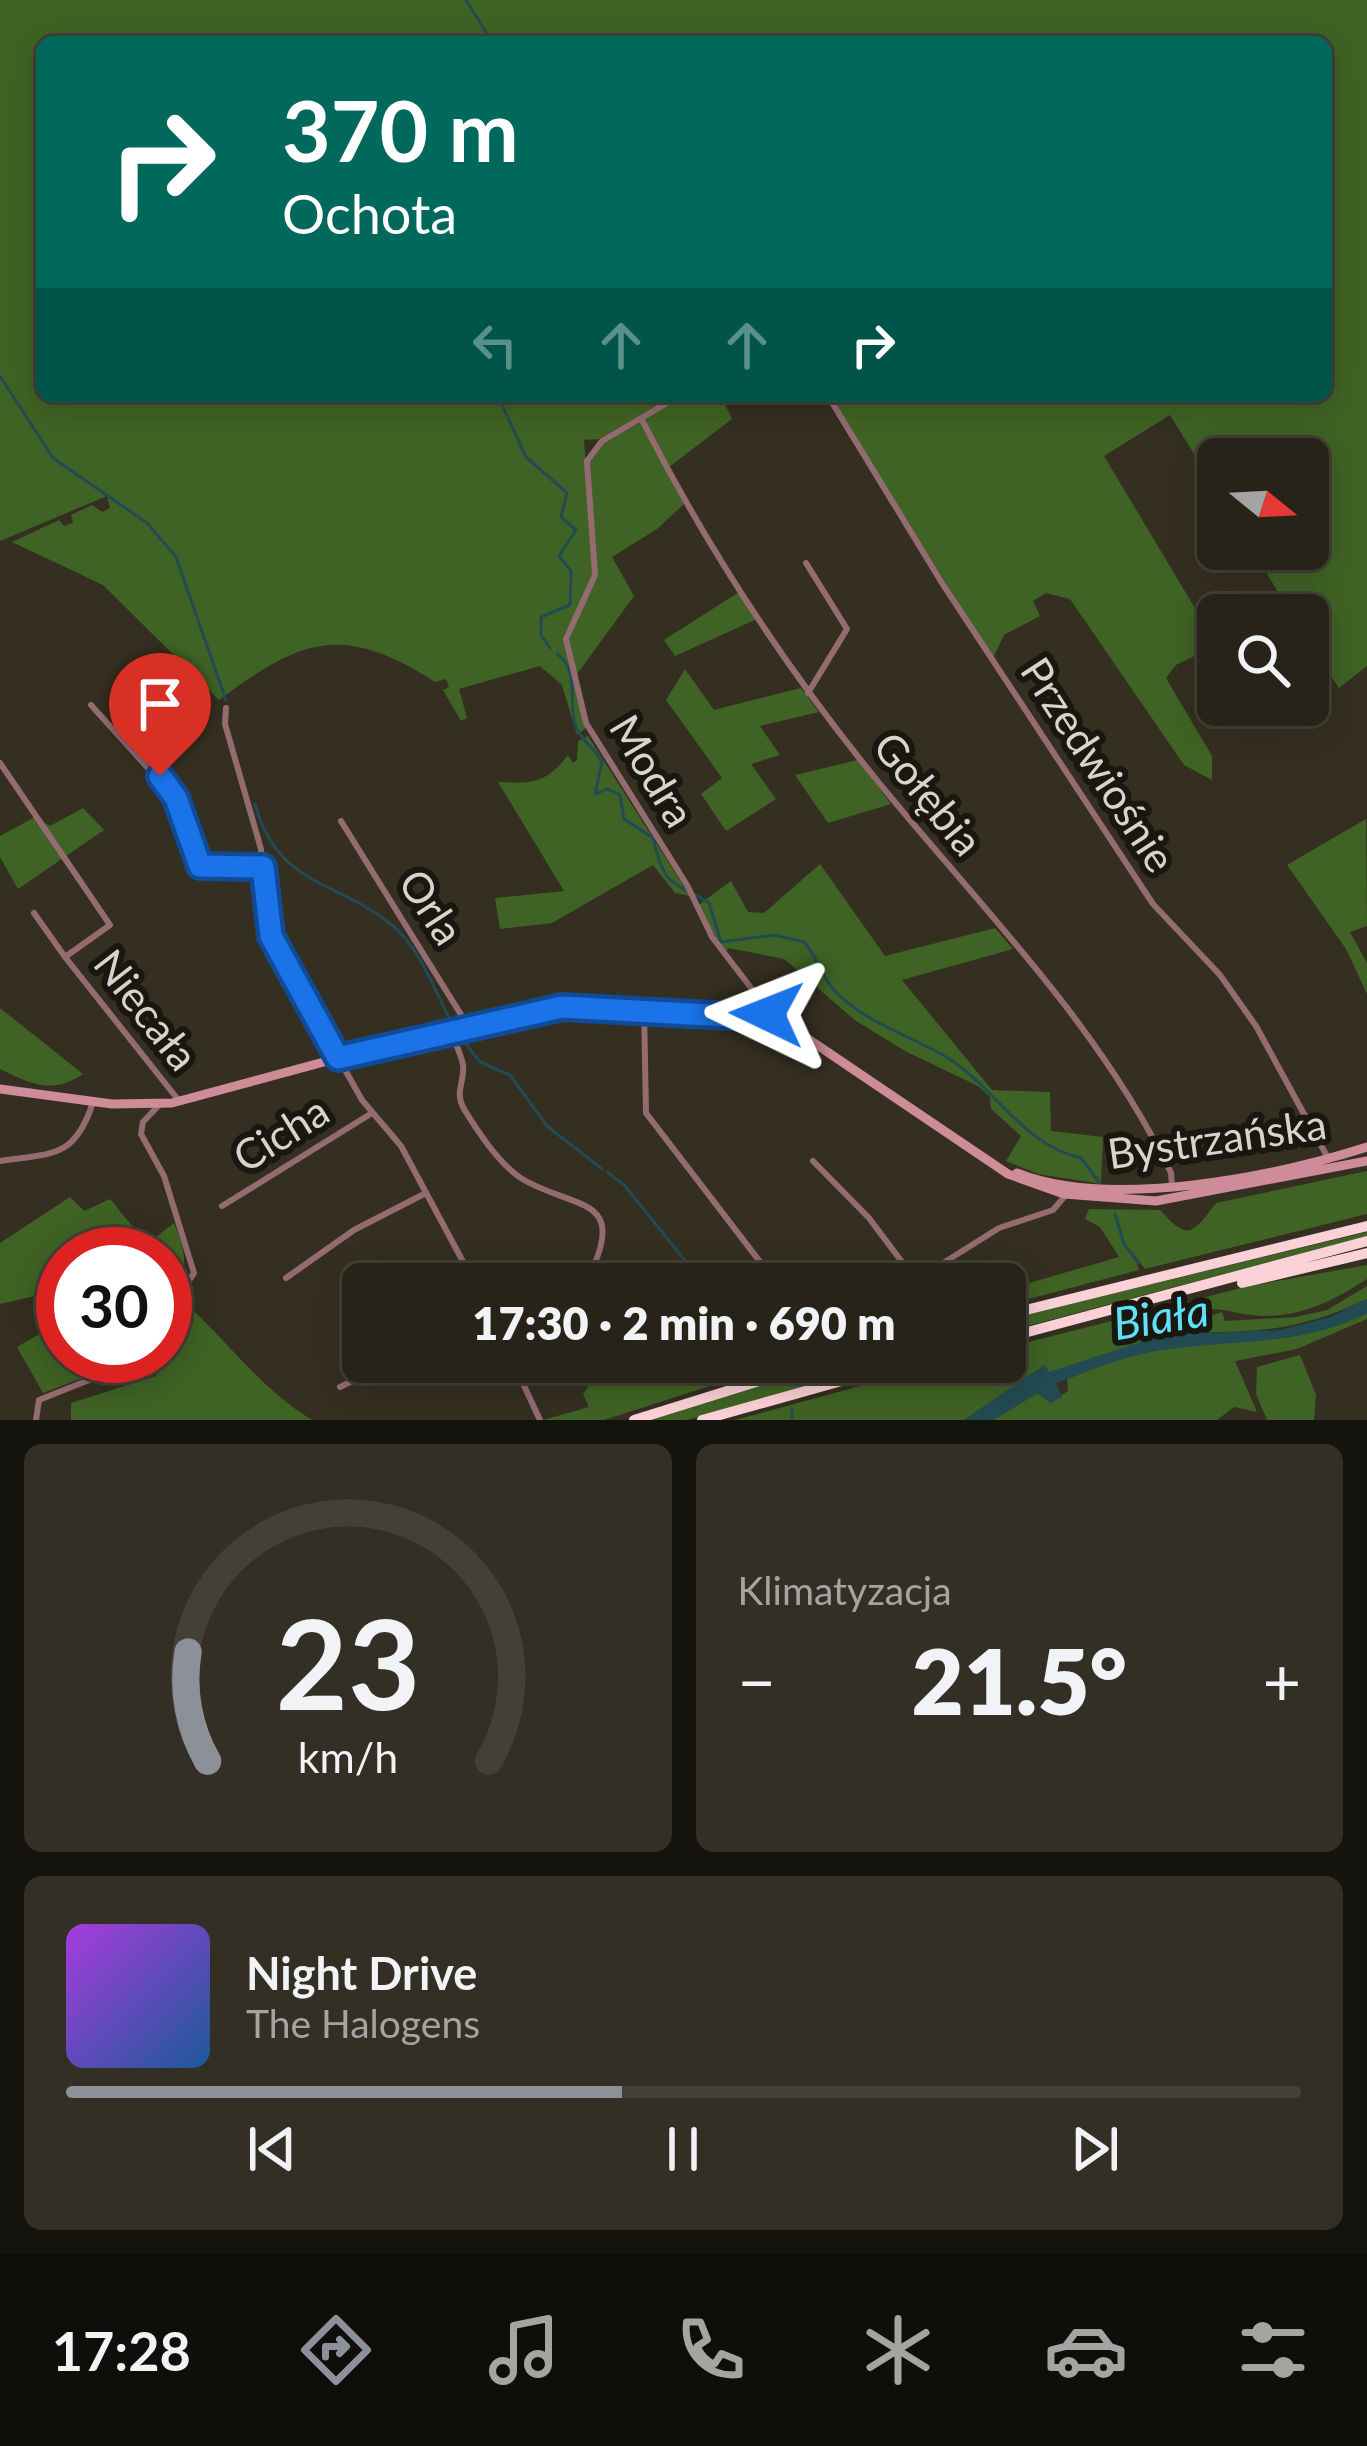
<!DOCTYPE html>
<html lang="pl">
<meta charset="utf-8">
<style>
:root{--surface:#272318;--page:#332f25;--text:#f1f3f6;--muted:#a4a4a2;--line:#434037;--accent:#8c9099}
body{margin:0;font-family:Lato,sans-serif;background:var(--page);color:var(--text);height:100vh;display:flex;flex-direction:column;font-size:45px;white-space:nowrap}
*{box-sizing:border-box;margin:0}
p{font-size:39px;color:var(--muted)}
.icon{flex:none;width:66px;height:66px;fill:none;stroke:currentColor;stroke-width:2;stroke-linecap:round;stroke-linejoin:round}
.map{position:relative;height:1420px;overflow:hidden}
.details{display:flex;flex-direction:column;gap:24px;padding:24px;background:#15130d;flex:1}
.details>*{flex:none}
.hud{position:absolute;left:36px;top:36px;width:1296px;height:366px;border-radius:18px;box-shadow:0 6px 30px #0003,0 0 0 3px var(--line);background:#00695c;color:#fff;overflow:hidden}
.needle{width:78px;rotate:108deg}
.buttons{position:absolute;left:1197px;top:438px;display:grid;gap:24px}
.buttons a{display:grid;place-items:center;width:132px;height:132px;border-radius:18px;background:var(--surface);box-shadow:0 6px 30px #0003,0 0 0 3px var(--line);font-size:60px}
.speed{position:absolute;left:36px;top:1227px;display:flex;gap:24px;font-size:60px;font-weight:700;text-align:center}
.speed>*{display:grid;place-content:center;width:156px;height:156px;border-radius:50%;background:var(--surface);box-shadow:0 6px 30px #0003,0 0 0 3px var(--line);line-height:1}
.speed .limit{border:18px solid #d22;background:#fff;color:#111}
.pin{position:absolute;display:grid;place-items:center;width:102px;height:102px;color:#fff;margin:-123px -51px;border-radius:50% 50% 50% 0;rotate:-45deg;box-shadow:0 0 12px #0007}
.pin .icon{rotate:45deg}
.me{position:absolute;width:132px;margin:-66px;rotate:272deg;stroke-linejoin:round;filter:drop-shadow(0 0 9px #0008)}
.turn{display:flex;align-items:center;gap:42px;height:252px;padding:0 48px;font-size:54px}
.turn .icon{width:156px;height:156px;stroke-width:2.5}
.turn b{display:block;font-size:84px;line-height:102px}
.lanes{display:flex;align-items:center;height:114px;padding:0 48px;background:#0003;justify-content:center;gap:60px;direction:ltr}
.lanes .off{opacity:.35}
.big{font-size:90px;font-weight:800;line-height:1.1}
.details .tile{flex:1;display:flex;flex-direction:column;justify-content:center;gap:18px;min-width:0;padding:0 42px;border-radius:18px;background:var(--page)}
.details .dial{align-items:center;gap:0}
.dial svg{height:312px;overflow:visible;fill:none;stroke:var(--line);stroke-width:7;stroke-linecap:round;text-anchor:middle}
.dial text{fill:var(--text);stroke:none}
.song{display:flex;align-items:center;gap:36px}
.cover{width:144px;height:144px;border-radius:18px;background:linear-gradient(135deg,hsl(280 70% 55%),hsl(210 70% 35%))}
.played{height:12px;border-radius:6px;background:linear-gradient(90deg,var(--accent) 45%,var(--line) 45%)}
.keys{display:flex;justify-content:space-around;direction:ltr}
.heat{display:flex;justify-content:space-between;align-items:center;font-size:66px;direction:ltr}
.details .tiles{flex:1;display:grid;gap:24px;grid-template-columns:1fr 1fr}
.tile:last-child{grid-column:span 2}
.trip{position:absolute;left:342px;top:1263px;width:684px;height:120px;border-radius:18px;background:var(--surface);box-shadow:0 6px 30px #0003,0 0 0 3px var(--line);font-weight:800;line-height:120px;text-align:center}
.tabs{display:flex;height:192px;justify-content:space-around;align-items:center;background:#100e0a;color:var(--muted)}
.tabs .icon{width:84px;height:84px}
.tabs .active{color:var(--accent)}
.tabs b{font-size:54px;color:var(--text)}
.map>svg:first-child{display:block}
.green{fill:#3f6324}
.water{fill:#224b53}
.lines{fill:none;stroke-linecap:round;stroke-linejoin:round}
.stream{stroke:#224b53;stroke-width:3}
.minor{stroke:#956b72;stroke-width:6}
.secondary{stroke:#ce8c98;stroke-width:9}
.motorway{stroke:#fbd1d8;stroke-width:10}
.route-casing{stroke:#114b97;stroke-width:30}
.route{stroke:#1a73e8;stroke-width:21}
.labels{text-anchor:middle;stroke-width:12;stroke-linejoin:round;paint-order:stroke}
.street-label{font-size:42px;fill:#d7d4cb;stroke:#191710}
.water-label{font-size:45px;font-style:italic;fill:#5ee2fb;stroke:#191710}
</style>
<div class="map">
<svg width="1367" height="1420" viewBox="0 0 1367 1420">
<rect width="100%" height="100%" fill="#342f20"/>
<path class="green" d="M0,0H1367V666L1339,688L1308,642V615H1292L1252,549H1308V459H1218V493L1170,415L1104,456L1217,645L1176,665L1166,678L1212,756V780L1184,765L1070,599L1046,593L1033,601L1040,616L1004,635L993,658L829,396H1326V42H42V396H676L599,439L584,440L594,567L589,591L563,637L586,728L577,735L562,685L540,666L459,689L467,718L461,721L443,690L449,687L446,679L435,682C343,623 302,638 219,700L103,585L12,542L59,520L64,526L73,523L71,515L92,505L102,512L110,508L107,496L0,541Z
M683,396H721L732,419L669,467L644,418Z
M641,422L684,504L657,529L612,557L634,596L577,674L568,642L597,574L590,462L603,443Z
M739,592L757,619L675,656L664,640Z
M685,669L714,710L801,688L819,712L760,726L780,755L751,764L776,799L726,831L701,794L722,778L666,700Z
M588,736L690,896L675,893L653,865L552,923L500,929L495,898L564,891L498,782C532,784 547,783 568,755L573,763L577,760L578,741Z
M858,760L891,804L828,823L795,775Z
M83,808L104,830L18,889L0,857V836L35,817L50,826Z
M1366,819L1367,926L1350,932L1367,963V994L1346,949L1287,865Z
M820,864L885,956L995,928L1013,949L902,980L992,1090L1050,1092L1051,1131L1103,1137L1101,1184L1038,1174L1006,1161L1021,1136L991,1109L990,1097L978,1086L907,1052L856,1021L784,959L729,948L725,952L697,906L731,881L748,912L764,913Z
M0,1008L83,1074C52,1095 31,1084 0,1069Z
M1367,1171V1214L1145,1269L1130,1249L1139,1270L1005,1305V1290L1119,1257L1100,1227L1085,1219L1089,1209L1160,1210C1188,1241 1192,1235 1216,1203Z
M70,1197L84,1211L110,1199L147,1244L174,1223C189,1258 189,1279 165,1309V1254H63V1356H140L43,1393L17,1347L43,1332L35,1296L0,1304V1243Z
M1367,1232V1236L1005,1332V1320Z
M1367,1265V1279C1330,1303 1295,1320 1250,1315C1229,1312 1214,1305 1194,1312L1198,1320L1222,1312L1225,1321L1296,1317L1327,1310L1367,1286V1299C1304,1330 1248,1335 1180,1331L1175,1317V1332L1049,1373L1045,1366L964,1420H735L949,1362H1005V1348L1249,1286Z
M187,1304C230,1345 262,1389 312,1420H71V1403L156,1376L159,1356H165L166,1329Z
M1367,1313V1319L1297,1349L1235,1361L1257,1412L1234,1407L1217,1420H993L1037,1393L1050,1402L1068,1391L1067,1379C1100,1366 1130,1354 1165,1349C1236,1339 1300,1346 1367,1313Z
M1300,1355L1316,1395L1314,1420H1267L1256,1394L1257,1367Z
M587,1362H655L663,1379L707,1362H784L604,1420H543L589,1407L583,1394L593,1379Z
M840,1362H889L687,1420H647Z"/>
<path class="water" d="M1367,1299V1313C1300,1347 1235,1339 1164,1350C1125,1355 1092,1370 1056,1383L1062,1397L1051,1403L1037,1393L993,1420H964L1044,1365L1049,1372L1162,1335L1280,1330L1330,1317Z"/>
<g class="lines">
<path class="stream" d="M466,0L492,42
M0,376L53,458L147,523L176,557L226,700
M498,396L526,457L567,493L561,517L576,530L559,556L571,571L570,605L541,617V635L550,648
M557,654C581,670 567,705 576,727C584,744 595,748 602,762L595,794L607,789L620,795L624,819L653,838C665,889 671,879 709,903L721,942L774,935L804,942C817,956 821,975 833,989C860,1020 908,1035 943,1055C996,1086 1020,1144 1081,1158L1099,1182
M255,804C277,886 335,879 392,925C420,948 435,991 451,1022
M465,1043L480,1062L510,1075L547,1126L602,1169
M607,1172L625,1186L704,1284
M1115,1214L1124,1244L1138,1263
M1171,1310L1177,1331
M777,1362V1363
M792,1420V1410"/>
<path class="minor" d="M679,396L602,441L587,461L595,575L566,639L586,723L687,885L712,937L764,1005L766,1018
M828,396L942,583L1153,904L1220,975L1256,1026L1328,1158
M641,418C711,556 799,688 899,807C997,924 1104,1034 1171,1173L1172,1185
M806,563L847,629L808,693
M91,705L175,798L200,866L263,867
M226,708L225,724L261,849L263,903L275,945L362,1100L401,1146L475,1284
M0,763L110,925L65,957L180,1102
M341,821L468,1026
M34,913L65,957
M644,1008L646,1113L777,1284
M450,1030C454,1041 461,1053 463,1065C465,1083 454,1091 464,1109C478,1132 501,1167 524,1180C574,1209 629,1196 589,1276L573,1284
M160,1104L143,1122L141,1134L164,1176L194,1273L165,1317
M0,1161C52,1153 75,1159 93,1102
M813,1161L869,1218L911,1274
M222,1206L372,1113
M286,1278L354,1230L426,1193
M889,1284L940,1265L999,1228L1053,1210L1065,1196
M513,1362L540,1420
M340,1387L390,1362
M36,1420L39,1400L149,1356"/>
<path class="secondary" d="M0,1089L112,1104L172,1103L394,1043L533,1013L575,1006L644,1008L736,1013L786,1024L1008,1174L1064,1194L1156,1201L1367,1161
M1017,1173C1110,1210 1273,1177 1367,1147"/>
<path class="motorway" d="M1242,1283L1367,1253
M1005,1315L1367,1226
M1005,1338L1367,1241
M634,1420L820,1362
M702,1420L909,1362"/>
</g>
<g class="lines">
<g class="route-casing">
<path id="route" d="M160,776L176,798L200,866L263,867L271,936L338,1058L562,1007L766,1018L767,1014"/>
</g>
<use href="#route" class="route"/>
</g>
<g class="labels">
<g class="street-label">
<text transform="translate(1098 765) rotate(57)" y="15">Przedwiośnie</text>
<text transform="translate(652 771) rotate(59)" y="15">Modra</text>
<text transform="translate(928 794) rotate(51)" y="15">Gołębia</text>
<text transform="translate(431 907) rotate(57)" y="15">Orla</text>
<text transform="translate(146 1010) rotate(52)" y="15">Niecała</text>
<text transform="translate(281 1134) rotate(-32)" y="15">Cicha</text>
<text transform="translate(1217 1139) rotate(-8)" y="15">Bystrzańska</text>
</g>
<g class="water-label">
<text transform="translate(1161 1317) rotate(-9)" y="16">Biała</text>
</g>
</g>
</svg>
<div class="buttons">
<a><svg class="needle" viewBox="-14 -14 28 28"><path d="M0-13l5 13h-10z" fill="#e53935"/><path d="M0 13l5-13h-10z" fill="#a4a4a2"/></svg></a>
<a><svg class="icon" aria-label="search" viewBox="0 0 24 24"><circle cx="10" cy="10" r="6"/><path d="M15 15l6 6"/></svg></a>
</div>
<div class="speed"><div class="limit">30</div></div>
<div class="pin" style="left:160px;top:776px;background:#d93025"><svg class="icon" aria-label="arrive" viewBox="0 0 24 24"><path d="M6 21V4h12l-3 4 3 4H6"/></svg></div>
<svg class="me" style="left:767px;top:1014px" viewBox="-20 -20 40 40"><path d="M0-17L14 15 0 8-14 15z" fill="#1a73e8" stroke="#fff" stroke-width="4"/></svg>
<div class="trip">17:30 · 2 min · 690 m</div>
<div class="hud">
<div class="turn"><svg class="icon" aria-label="right" viewBox="0 0 24 24"><path d="M7 20v-9h11M14 6l5 5-5 5"/></svg><div><b>370 m</b>Ochota</div></div>
<div class="lanes"><svg class="icon off" aria-label="left" viewBox="0 0 24 24"><path d="M17 20v-9H6M10 6l-5 5 5 5"/></svg><svg class="icon off" aria-label="ahead" viewBox="0 0 24 24"><path d="M12 20V5M6 11l6-6 6 6"/></svg><svg class="icon off" aria-label="ahead" viewBox="0 0 24 24"><path d="M12 20V5M6 11l6-6 6 6"/></svg><svg class="icon" aria-label="right" viewBox="0 0 24 24"><path d="M7 20v-9h11M14 6l5 5-5 5"/></svg></div>
</div>
</div>
<section class="details">
<div class="tiles">
<div class="tile dial"><svg viewBox="0 0 100 80">
<path d="M14 69A42 42 0 1 1 86 69"/>
<path d="M14 69A42 42 0 0 1 9 41" stroke="#8c9099"/>
<text x="50" y="56" font-size="32" font-weight="700">23</text>
<text x="50" y="72" font-size="11">km/h</text>
</svg></div>
<div class="tile"><p>Klimatyzacja</p>
<div class="heat"><a>−</a><b class="big">21.5°</b><a>+</a></div>
</div>
<div class="tile">
<div class="song"><i class="cover"></i><div><b>Night Drive</b><p>The Halogens</p></div></div>
<div class="played"></div>
<div class="keys"><svg class="icon" aria-label="previous" viewBox="0 0 24 24"><path d="M18 5L8 12l10 7zM5 5v14"/></svg><svg class="icon" aria-label="pause" viewBox="0 0 24 24"><path d="M8 5v14M16 5v14"/></svg><svg class="icon" aria-label="next" viewBox="0 0 24 24"><path d="M6 5l10 7-10 7zM19 5v14"/></svg></div>
</div>
</div>
</section>
<nav class="tabs">
<b>17:28</b>
<svg class="icon active" aria-label="directions" viewBox="0 0 24 24"><path d="M12 3l9 9-9 9-9-9zM9 14v-3h6M13 9l2 2-2 2"/></svg>
<svg class="icon" aria-label="music" viewBox="0 0 24 24"><path d="M9 18V5l10-2v13"/><circle cx="6" cy="18" r="3"/><circle cx="16" cy="16" r="3"/></svg>
<svg class="icon" aria-label="phone" viewBox="0 0 24 24"><path d="M5 4h4l2 5-3 2q2 4 5 5l2-3 5 2v4C11 20 4 13 5 4z"/></svg>
<svg class="icon" aria-label="climate" viewBox="0 0 24 24"><path d="M12 3v18M4 7l16 10M4 17L20 7"/></svg>
<svg class="icon" aria-label="car" viewBox="0 0 24 24"><path d="M5 17H2v-5l4-1 3-4h7l3 4 3 1v5h-3M9 17h6M6 11h13"/><circle cx="7" cy="17" r="2"/><circle cx="17" cy="17" r="2"/></svg>
<svg class="icon" aria-label="filters" viewBox="0 0 24 24"><path d="M4 7h16M4 17h16"/><circle cx="9" cy="7" r="2"/><circle cx="15" cy="17" r="2"/></svg>
</nav>
